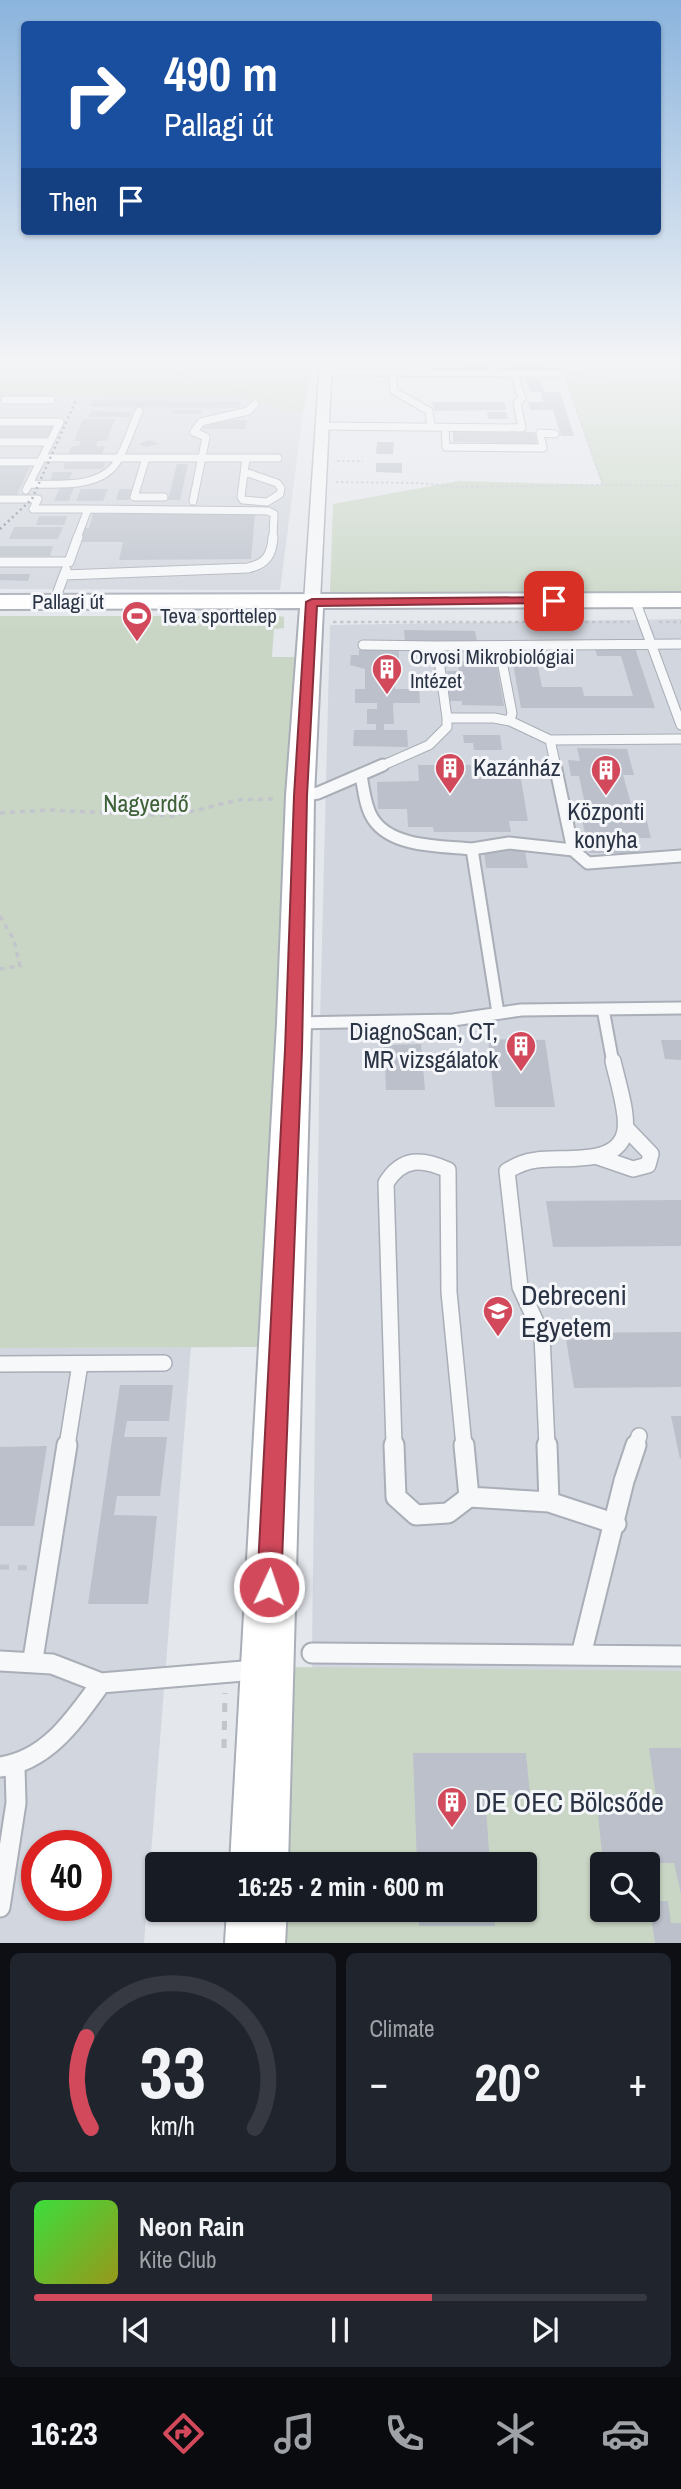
<!DOCTYPE html>
<meta charset="utf-8">
<style>
:root{--surface:#171b24;--page:#20242c;--text:#f1f3f6;--muted:#9ea1a6;--line:#363941;--accent:#d1495b}
body{margin:0;font-family:"Archivo Narrow",sans-serif;background:var(--page);color:var(--text);height:100vh;display:flex;flex-direction:column;font-size:26px;white-space:nowrap}
*{box-sizing:border-box;margin:0}
p{font-size:23px;color:var(--muted)}
.icon{flex:none;width:38px;height:38px;fill:none;stroke:currentColor;stroke-width:2;stroke-linecap:round;stroke-linejoin:round}
.map{position:relative;height:1943px;overflow:hidden}
.drawer{display:flex;flex-direction:column;gap:10px;padding:10px;background:#0d0f14;flex:1}
.drawer>*{flex:none}
.hud{position:absolute;left:21px;top:21px;width:640px;height:214px;border-radius:7px;box-shadow:0 2px 5px #0004;background:#1a4fa0;color:#fff;overflow:hidden}
.controls{position:absolute;left:590px;top:1852px;display:grid;gap:14px}
.controls a{display:grid;place-items:center;width:70px;height:70px;border-radius:7px;background:var(--surface);box-shadow:0 2px 5px #0004;font-size:35px}
.speed{position:absolute;left:21px;top:1830px;display:flex;gap:14px;font-size:35px;font-weight:700;text-align:center}
.speed>*{display:grid;place-content:center;width:91px;height:91px;border-radius:50%;background:var(--surface);box-shadow:0 2px 5px #0004;line-height:1}
.speed .limit{border:10px solid #d22;background:#fff;color:#111}
.pin{position:absolute;display:grid;place-items:center;width:60px;height:60px;color:#fff;margin:-30px;border-radius:14px;box-shadow:0 4px 10px #0006}
.me{position:absolute;width:77px;margin:-38px;rotate:3deg;stroke-linejoin:round;filter:drop-shadow(0 0 5px #0008)}
.turn{display:flex;align-items:center;gap:24px;height:147px;padding:0 28px;font-size:32px}
.turn .icon{width:91px;height:91px;stroke-width:2.5}
.turn b{display:block;font-size:49px;line-height:60px}
.then{display:flex;align-items:center;height:66px;padding:0 28px;background:#0003;gap:14px;font-size:26px}
.big{font-size:52px;font-weight:700;line-height:1.1}
.drawer .tile{flex:1;display:flex;flex-direction:column;justify-content:center;gap:10px;min-width:0;padding:0 24px;border-radius:10px;background:var(--page)}
.drawer .dial{align-items:center;gap:0}
.dial svg{height:182px;overflow:visible;fill:none;stroke:var(--line);stroke-width:7;stroke-linecap:round;text-anchor:middle}
.dial text{fill:var(--text);stroke:none}
.song{display:flex;align-items:center;gap:21px}
.cover{width:84px;height:84px;border-radius:10px;background:linear-gradient(135deg,hsl(120 70% 55%),hsl(60 70% 35%))}
.played{height:7px;border-radius:4px;background:linear-gradient(90deg,var(--accent) 65%,var(--line) 65%)}
.keys{display:flex;justify-content:space-around;direction:ltr}
.heat{display:flex;justify-content:space-between;align-items:center;font-size:38px;direction:ltr}
.drawer .tiles{flex:1;display:grid;gap:10px;grid-template-columns:1fr 1fr}
.tile:last-child{grid-column:span 2}
.trip{position:absolute;left:145px;top:1852px;width:392px;height:70px;border-radius:7px;background:var(--surface);box-shadow:0 2px 5px #0004;font-weight:700;line-height:70px;text-align:center}
.tabs{display:flex;height:112px;justify-content:space-around;align-items:center;background:#090b0e;color:var(--muted)}
.tabs .icon{width:49px;height:49px}
.tabs .current{color:var(--accent)}
.tabs b{font-size:32px;color:var(--text)}
.map>svg:first-child{display:block}
.built{fill:#d2d6de;fill-rule:evenodd}
.green{fill:#c9d6c5;fill-rule:evenodd}
.building{fill:#bbc0ca}
.lines{fill:none;stroke-linecap:round;stroke-linejoin:round}
.lane-far4-casing{stroke:#a9aeb7;stroke-width:9}
.lane-far3-casing{stroke:#a9aeb7;stroke-width:11}
.lane-far2-casing{stroke:#a9aeb7;stroke-width:15}
.lane-far1-casing{stroke:#a9aeb7;stroke-width:18}
.lane-casing{stroke:#a9aeb7;stroke-width:23}
.street-casing{stroke:#a9aeb7;stroke-width:3}
.secondary-casing{stroke:#a9aeb7;stroke-width:4}
.path-far3{stroke:#c2c5cb;stroke-width:2;stroke-dasharray:2.5 2.5;stroke-linecap:butt}
.path-far2{stroke:#c2c5cb;stroke-width:2.5;stroke-dasharray:3.5 3.5;stroke-linecap:butt}
.path-far1{stroke:#c2c5cb;stroke-width:3.5;stroke-dasharray:5 5;stroke-linecap:butt}
.path{stroke:#c2c5cb;stroke-width:5;stroke-dasharray:9 9;stroke-linecap:butt}
.lane-far4{stroke:#f7f8fa;stroke-width:7}
.lane-far3{stroke:#f7f8fa;stroke-width:9}
.lane-far2{stroke:#f7f8fa;stroke-width:11}
.lane-far1{stroke:#f7f8fa;stroke-width:15}
.lane{stroke:#f7f8fa;stroke-width:19}
.street{fill:#f7f8fa;fill-rule:evenodd}
.secondary{fill:#fff;fill-rule:evenodd}
.rail{stroke:#7d8696;stroke-width:2.5;stroke-dasharray:2 3.5;stroke-linecap:butt}
.route{fill:#d1495b;stroke:#882f3b;stroke-width:2}
.labels{text-anchor:middle;stroke-width:6;stroke-linejoin:round;paint-order:stroke}
.far-street-label{font-size:21px;fill:#2b3445;stroke:#f4f6f9}
.far-poi-label{font-size:21px;fill:#2b3445;stroke:#f4f6f9;text-anchor:start}
.poi-label{font-size:24px;fill:#2b3445;stroke:#f4f6f9;text-anchor:start}
.park-label{font-size:24px;fill:#3f6138;stroke:#f4f6f9}
.near-poi-label{font-size:28px;fill:#2b3445;stroke:#f4f6f9;text-anchor:start}
</style>
<div class="map">
<svg width="681" height="1943" viewBox="0 0 681 1943">
<rect width="100%" height="100%" fill="#e4e7ec"/>
<path class="built" d="M59,393H90L107,397L246,398L282,411L303,412L280,590L0,589V399L21,400Z
M681,619V1943L525,1909V1864H316L312,1653L320,1023L330,625ZM602,1864H648V1909H602Z
M191,1347L144,1943H0V1348ZM37,1846H96V1906H37Z"/>
<path class="green" d="M0,361H314L303,412L282,411L246,398L107,397C71,389 36,400 0,399Z
M559,361H681V593L330,592L333,504L459,481L602,485Z
M0,616H279L284,617V628L274,629L272,657H301L263,1347L0,1348Z
M283,1667L681,1671V1943H278V1909H525V1864H279ZM602,1864H648V1909H602Z"/>
<path class="building" d="M459,361H489L492,370H461Z
M497,366H548L550,370H498Z
M526,379H540L545,392H560L574,436H561L553,410H530L528,402H543L541,392H530Z
M93,400L241,401L239,408L90,407Z
M432,402H504L507,410L434,411Z
M173,410H202L201,414H172Z
M91,411L132,412L130,417H88Z
M487,412H506L508,419H488Z
M83,419H115L107,441H98L96,446H105L102,455H68L72,446H79L81,441H74Z
M224,420H247L245,429H202L204,423H223Z
M0,425H56L50,437H0Z
M453,431L535,432L537,444L453,442Z
M150,440L159,444L146,447L139,444Z
M377,442H394L393,454H376Z
M65,463H105L103,469H63Z
M376,463H402V473L376,472Z
M177,464H188L180,500H168Z
M0,465H31L17,495H0Z
M53,472H72L69,481H50Z
M60,487H74L69,501H54Z
M81,489H108L103,501H76Z
M119,489H132L129,500H116Z
M255,513L251,559L119,560L123,542H79L84,528H89L93,514Z
M39,516H67L64,525H36Z
M14,527H63L58,539H9Z
M0,546H53L50,556H0Z
M0,574H30L28,581L0,580Z
M404,630L475,631L477,641H405Z
M595,648H635L655,708H521L511,653H535L542,687H582L584,696H633L621,656H597Z
M359,650H399V669L395,668V689H419L420,703H393L394,724H384V730H407L408,747L353,746L354,730H376V724H367V709H377V703H355V689H365V669L350,665L351,655H359Z
M457,661H496L504,706L462,705V701H450L447,671H459Z
M463,735H500L502,750H474L473,743H464Z
M577,748L627,749L634,775H623L635,818H646L651,838H636L640,853H589L582,819H588L579,776H571L568,760L580,761Z
M418,765H471L472,774H520L528,821H509L511,832H434L433,827H408L407,809H378L377,782L419,781Z
M484,851H525L528,868H486Z
M488,1039L545,1040L555,1107H495Z
M661,1040H681V1060L665,1059Z
M421,1044L425,1090H386L384,1045Z
M681,1200V1246L553,1247L546,1201Z
M681,1332V1387L574,1388L565,1333Z
M120,1385H173L169,1421H127L124,1437H167L160,1496H117L114,1515L157,1516L148,1604H88Z
M671,1416H681V1458L680,1459Z
M47,1446L34,1526H0V1447Z
M649,1748H681V1894L674,1863H603L596,1795L656,1796Z
M413,1753H526L530,1795H485L490,1864H417Z
M649,1901H668L671,1923H681V1943H655Z
M418,1909H494L495,1926H419Z"/>
<g class="lines">
<g class="lane-far4-casing">
<path id="lane-far4" d="M325,372L558,373
M392,372L394,391L429,411L431,427
M5,400H51
M0,422H60L26,490
M321,426L522,428L517,403L522,398L514,373
M445,428L446,447L543,448L540,433L555,434
M0,442H50
M42,458H278
M146,458L134,497H164
M0,462H40
M245,472L277,483L281,488L280,494L267,502L243,500L241,497L246,458
M29,484C56,484 100,489 117,462C126,447 132,427 139,411
M0,499H38L33,509H88L77,538
M193,501L206,437L194,432L201,422L248,411L255,404
M88,509L268,511L274,514L273,538"/>
</g>
<g class="lane-far3-casing">
<path id="lane-far3" d="M0,562H69L78,537
M64,575L248,568C266,564 272,555 273,537
M635,600L681,725
M54,602L66,570
M363,645L437,646L447,718H494L510,721L550,740
M437,646L681,644
M499,646L512,713L510,721
M379,767L429,745L447,727V718
M556,767L550,740L681,739"/>
</g>
<g class="lane-far2-casing">
<path id="lane-far2" d="M361,776C364,790 365,807 373,819C392,848 442,846 472,849
M300,796L318,793L383,765
M573,850L588,863L681,856
M603,1009L613,1063
M498,1013L472,849L509,843L573,850L555,765
M295,1023L453,1020L521,1010L681,1008"/>
</g>
<g class="lane-far1-casing">
<path id="lane-far1" d="M598,1157L633,1169L648,1165L651,1154L626,1128
M0,1364L164,1363
M67,1446L80,1364
M394,1446L386,1183C402,1157 422,1158 448,1170L449,1292L464,1446
M547,1446L542,1335L520,1287L507,1171C517,1165 525,1161 537,1160C563,1156 620,1167 625,1130C628,1113 617,1079 613,1061
M636,1446L639,1436"/>
</g>
<g class="lane-casing">
<path id="lane" d="M394,1445L396,1497L416,1515L448,1513L469,1497
M464,1445L469,1497
M547,1445L549,1502
M469,1497L549,1502L616,1524
M312,1653L681,1656
M581,1655L624,1481L636,1445
M33,1659L67,1445
M0,1661L52,1664L101,1683
M0,1767C48,1760 74,1720 101,1683L255,1670
M0,1907L16,1803L15,1767"/>
</g>
<g class="street-casing">
<path id="street" d="M320,361H332L320,602L312,607L304,602Z"/>
</g>
<g class="secondary-casing">
<path id="secondary" d="M681,593V607L323,608L314,796L311,1023L288,1864H230L277,1023L286,796L300,608L0,609V595Z
M227,1909H287L285,1943H225Z"/>
</g>
<path class="path-far3" d="M0,372L164,371L247,393
M3,372L9,361
M572,375L681,386
M567,383L603,485L681,486
M268,399L307,411
M337,461H363
M336,482L418,483L457,487L603,485"/>
<path class="path-far2" d="M333,622H630
M659,622H681"/>
<path class="path-far1" d="M0,813L49,810L173,816L238,800L276,799
M0,916L14,940L20,966L0,969"/>
<path class="path" d="M0,1567L29,1568
M224,1748L225,1693"/>
<use href="#lane-far4" class="lane-far4"/>
<use href="#lane-far3" class="lane-far3"/>
<use href="#lane-far2" class="lane-far2"/>
<use href="#lane-far1" class="lane-far1"/>
<use href="#lane" class="lane"/>
<use href="#street" class="street"/>
<use href="#secondary" class="secondary"/>
<path class="rail" d="M0,529L32,499L76,400"/>
</g>
<linearGradient id="sky" x2="0" y2="1"><stop stop-color="#8bb4dd"/><stop offset="0.57" stop-color="#f3f4f6"/><stop offset="1" stop-color="#f3f4f6" stop-opacity="0"/></linearGradient>
<rect width="681" height="633" fill="url(#sky)"/>
<path class="route" d="M554,597L560,601L558,603L317,606L307,796L302,1050L281,1587L278,1595L269,1599L261,1595L257,1587L285,1050L294,796L306,602L312,599Z"/>
<defs>
<g id="stadium-pin" transform="scale(1.575)"><path d="M0 17L-7.5 6A9.5 9.5 0 1 1 7.5 6Z" fill="#d1495b" stroke="#f4f6f9"/><path d="M0-5a6.5 5 0 1 0 0 10a6.5 5 0 1 0 0-10ZM-3.5-1.8h7v3.6h-7Z" fill="#fff"/></g>
<g id="building-pin" transform="scale(1.575)"><path d="M0 17L-7.5 6A9.5 9.5 0 1 1 7.5 6Z" fill="#d1495b" stroke="#f4f6f9"/><path d="M-4-6H4V6H1V3H-1V6H-4ZM-2.5-4.3h1.7v1.8h-1.7ZM.8-4.3h1.7v1.8H.8ZM-2.5-1h1.7V.8h-1.7ZM.8-1h1.7V.8H.8Z" fill="#fff"/></g>
<g id="university-pin" transform="scale(1.575)"><path d="M0 17L-7.5 6A9.5 9.5 0 1 1 7.5 6Z" fill="#d1495b" stroke="#f4f6f9"/><path d="M0-5L7-2L0 1L-7-2ZM-4 1L0 2.5L4 1V4Q0 6-4 4Z" fill="#fff"/></g>
</defs>
<g fill-rule="evenodd">
<use href="#stadium-pin" x="137" y="616"/>
<use href="#building-pin" x="387" y="669"/>
<use href="#building-pin" x="450" y="768"/>
<use href="#building-pin" x="606" y="770"/>
<use href="#building-pin" x="521" y="1046"/>
<use href="#university-pin" x="498" y="1311"/>
<use href="#building-pin" x="452" y="1802"/>
</g>
<g class="labels">
<g class="far-street-label">
<text x="68" y="609">Pallagi út</text>
</g>
<g class="far-poi-label">
<text x="160" y="623">Teva sporttelep</text>
<text x="410" y="664">Orvosi Mikrobiológiai<tspan x="410" dy="24">Intézet</tspan></text>
</g>
<g class="poi-label">
<text x="473" y="776">Kazánház</text>
<text x="606" y="820" text-anchor="middle">Központi<tspan x="606" dy="28">konyha</tspan></text>
<text x="498" y="1040" text-anchor="end">DiagnoScan, CT,<tspan x="498" dy="28">MR vizsgálatok</tspan></text>
</g>
<g class="park-label">
<text x="146" y="812">Nagyerdő</text>
</g>
<g class="near-poi-label">
<text x="521" y="1305">Debreceni<tspan x="521" dy="32">Egyetem</tspan></text>
<text x="475" y="1812">DE OEC Bölcsőde</text>
</g>
</g>
</svg>
<div class="controls">
<a><svg class="icon" aria-label="search" viewBox="0 0 24 24"><circle cx="10" cy="10" r="6"/><path d="M15 15l6 6"/></svg></a>
</div>
<div class="speed"><div class="limit">40</div></div>
<div class="pin" style="left:554px;top:601px;background:#d93025"><svg class="icon" aria-label="arrive" viewBox="0 0 24 24"><path d="M6 21V4h12l-3 4 3 4H6"/></svg></div>
<svg class="me" style="left:269px;top:1587px" viewBox="-20 -20 40 40"><circle r="17" fill="#d1495b" stroke="#fff" stroke-width="3"/><path d="M0-11L8 9 0 5-8 9z" fill="#fff"/></svg>
<div class="trip">16:25 · 2 min · 600 m</div>
<div class="hud">
<div class="turn"><svg class="icon" aria-label="right" viewBox="0 0 24 24"><path d="M7 20v-9h11M14 6l5 5-5 5"/></svg><div><b>490 m</b>Pallagi út</div></div>
<div class="then">Then<svg class="icon" aria-label="arrive" viewBox="0 0 24 24"><path d="M6 21V4h12l-3 4 3 4H6"/></svg></div>
</div>
</div>
<section class="drawer">
<div class="tiles">
<div class="tile dial"><svg viewBox="0 0 100 80">
<path d="M14 69A42 42 0 1 1 86 69"/>
<path d="M14 69A42 42 0 0 1 12 29" stroke="#d1495b"/>
<text x="50" y="56" font-size="32" font-weight="700">33</text>
<text x="50" y="72" font-size="11">km/h</text>
</svg></div>
<div class="tile"><p>Climate</p>
<div class="heat"><a>−</a><b class="big">20°</b><a>+</a></div>
</div>
<div class="tile">
<div class="song"><i class="cover"></i><div><b>Neon Rain</b><p>Kite Club</p></div></div>
<div class="played"></div>
<div class="keys"><svg class="icon" aria-label="previous" viewBox="0 0 24 24"><path d="M18 5L8 12l10 7zM5 5v14"/></svg><svg class="icon" aria-label="pause" viewBox="0 0 24 24"><path d="M8 5v14M16 5v14"/></svg><svg class="icon" aria-label="next" viewBox="0 0 24 24"><path d="M6 5l10 7-10 7zM19 5v14"/></svg></div>
</div>
</div>
</section>
<nav class="tabs">
<b>16:23</b>
<svg class="icon current" aria-label="directions" viewBox="0 0 24 24"><path d="M12 3l9 9-9 9-9-9zM9 14v-3h6M13 9l2 2-2 2"/></svg>
<svg class="icon" aria-label="music" viewBox="0 0 24 24"><path d="M9 18V5l10-2v13"/><circle cx="6" cy="18" r="3"/><circle cx="16" cy="16" r="3"/></svg>
<svg class="icon" aria-label="phone" viewBox="0 0 24 24"><path d="M5 4h4l2 5-3 2q2 4 5 5l2-3 5 2v4C11 20 4 13 5 4z"/></svg>
<svg class="icon" aria-label="climate" viewBox="0 0 24 24"><path d="M12 3v18M4 7l16 10M4 17L20 7"/></svg>
<svg class="icon" aria-label="car" viewBox="0 0 24 24"><path d="M5 17H2v-5l4-1 3-4h7l3 4 3 1v5h-3M9 17h6M6 11h13"/><circle cx="7" cy="17" r="2"/><circle cx="17" cy="17" r="2"/></svg>
</nav>
